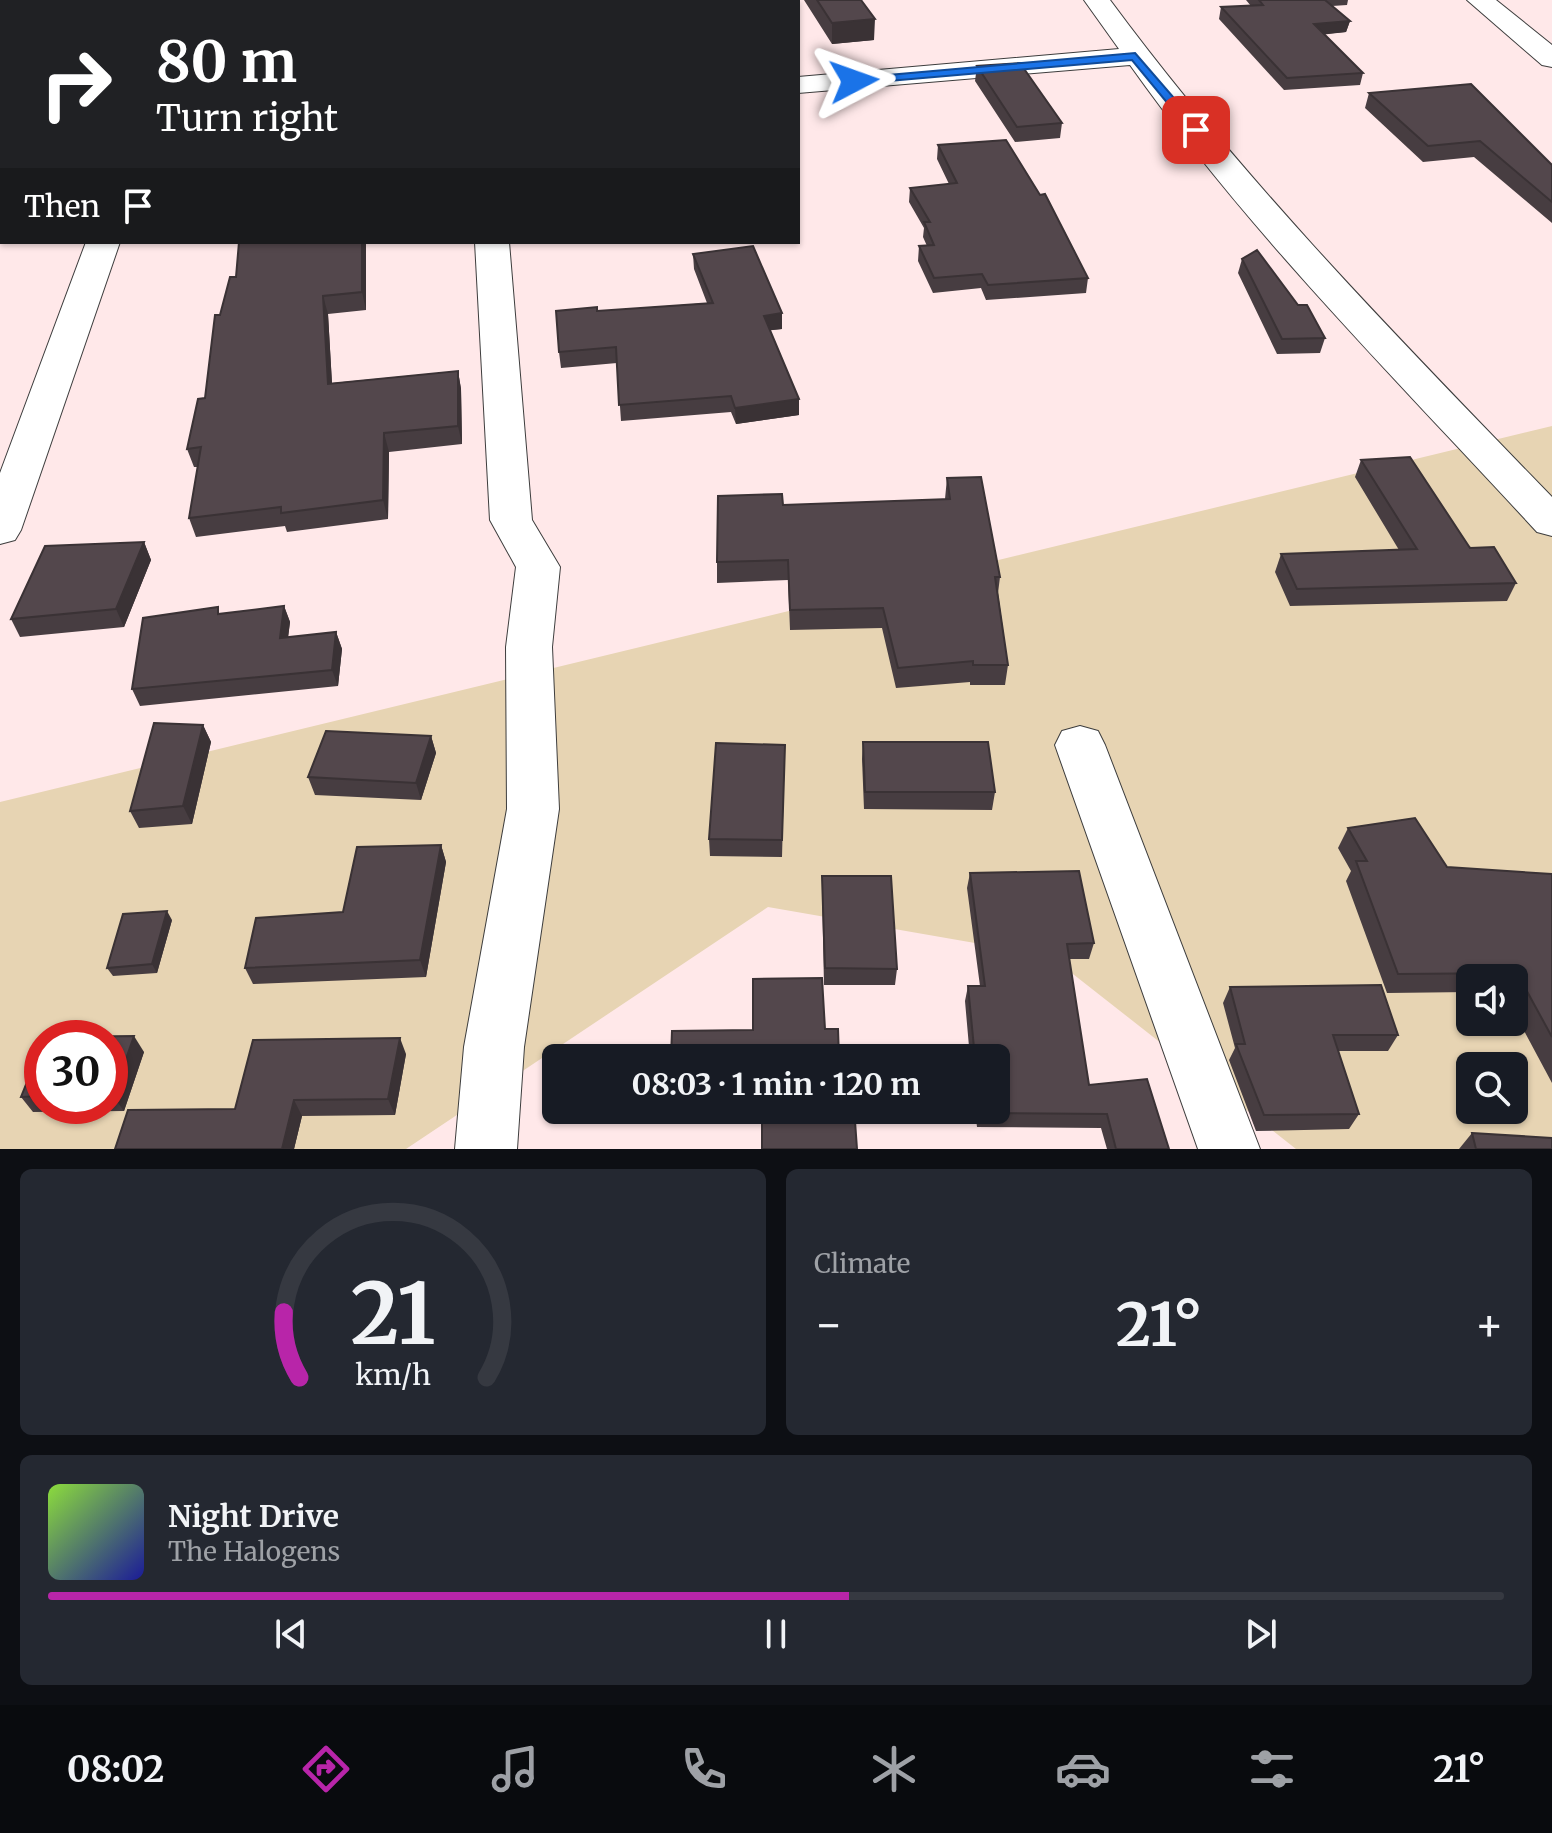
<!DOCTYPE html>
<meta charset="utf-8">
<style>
:root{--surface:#171b24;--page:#242831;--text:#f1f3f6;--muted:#9ea1a6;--line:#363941;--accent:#b825a9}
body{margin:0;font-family:Merriweather,serif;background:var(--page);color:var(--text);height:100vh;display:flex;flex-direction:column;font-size:30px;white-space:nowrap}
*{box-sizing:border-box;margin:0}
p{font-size:26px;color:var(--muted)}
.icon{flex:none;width:44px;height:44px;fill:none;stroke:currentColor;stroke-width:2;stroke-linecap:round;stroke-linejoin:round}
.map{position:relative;height:1149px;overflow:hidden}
.side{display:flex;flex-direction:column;gap:20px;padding:20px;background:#0d0f14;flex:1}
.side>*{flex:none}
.hud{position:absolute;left:0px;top:0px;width:800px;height:244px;box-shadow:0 2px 6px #0004;background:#202124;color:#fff;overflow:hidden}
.buttons{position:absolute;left:1456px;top:964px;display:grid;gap:16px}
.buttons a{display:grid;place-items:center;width:72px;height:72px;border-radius:12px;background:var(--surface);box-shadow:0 2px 6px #0004;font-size:40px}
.speed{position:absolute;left:24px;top:1020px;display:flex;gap:16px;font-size:40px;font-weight:700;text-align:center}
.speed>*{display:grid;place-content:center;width:104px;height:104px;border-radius:50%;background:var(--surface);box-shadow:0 2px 6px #0004;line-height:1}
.speed .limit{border:12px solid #d22;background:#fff;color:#111}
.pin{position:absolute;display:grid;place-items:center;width:68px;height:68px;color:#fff;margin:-34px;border-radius:16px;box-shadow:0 4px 12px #0006}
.me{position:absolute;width:88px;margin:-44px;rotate:86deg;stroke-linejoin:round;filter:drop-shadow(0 0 6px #0008)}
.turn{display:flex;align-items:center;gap:28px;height:168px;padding:0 24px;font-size:36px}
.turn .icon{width:104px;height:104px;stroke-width:2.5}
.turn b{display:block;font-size:56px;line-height:68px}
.then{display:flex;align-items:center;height:76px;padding:0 24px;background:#0003;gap:16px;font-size:30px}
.big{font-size:60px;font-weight:700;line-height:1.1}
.side .card{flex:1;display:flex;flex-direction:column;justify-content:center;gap:12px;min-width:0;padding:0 28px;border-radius:12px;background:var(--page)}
.side .dial{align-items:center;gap:0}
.dial svg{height:208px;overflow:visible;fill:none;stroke:var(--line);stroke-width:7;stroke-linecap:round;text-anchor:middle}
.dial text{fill:var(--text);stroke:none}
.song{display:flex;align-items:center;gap:24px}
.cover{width:96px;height:96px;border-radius:12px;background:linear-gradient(135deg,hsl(90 70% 55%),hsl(240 70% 35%))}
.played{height:8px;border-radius:4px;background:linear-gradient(90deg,var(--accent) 55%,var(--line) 55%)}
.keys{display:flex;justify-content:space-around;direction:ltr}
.heat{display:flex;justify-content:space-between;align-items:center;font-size:44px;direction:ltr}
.side .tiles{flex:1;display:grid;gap:20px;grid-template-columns:1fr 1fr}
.card:last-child{grid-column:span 2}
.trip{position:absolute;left:542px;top:1044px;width:468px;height:80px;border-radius:12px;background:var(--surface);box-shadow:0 2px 6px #0004;font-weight:700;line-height:80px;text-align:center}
.tabs{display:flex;height:128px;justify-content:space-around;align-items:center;background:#090b0e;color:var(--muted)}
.tabs .icon{width:56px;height:56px}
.tabs .selected{color:var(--accent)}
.tabs b{font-size:36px;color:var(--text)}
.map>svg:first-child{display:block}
.green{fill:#e7d4b3;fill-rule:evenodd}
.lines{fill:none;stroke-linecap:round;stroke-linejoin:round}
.minor-casing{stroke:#3d3d3d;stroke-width:2}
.minor{fill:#fff;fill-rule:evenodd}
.wall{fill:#473d41}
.shaded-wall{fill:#3a3235}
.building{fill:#53474c;stroke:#3a3235;stroke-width:2}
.route{fill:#1a73e8;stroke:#114b97;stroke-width:2}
</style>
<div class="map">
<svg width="1552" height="1149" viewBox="0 0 1552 1149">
<rect width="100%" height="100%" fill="#ffe8e9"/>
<path class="green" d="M1552,426V1149H1296L1050,956L768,907L406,1149H0V802ZM1470,978H1514V1022H1470ZM42,1038H110V1106H42ZM1470,1066H1514V1110H1470Z"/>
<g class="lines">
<g class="minor-casing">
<path id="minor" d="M171,0H197L170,2Z
M1084,0H1110C1242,179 1397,337 1552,497V536L1537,532C1398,381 1249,233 1130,65L798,93V77L1119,49Z
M1467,0H1496L1552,45V67L1542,65Z
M86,242H120L21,530L15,540L0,544V473Z
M475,242H509L532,520L560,567L552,647L559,809L524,1047L517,1149H455L464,1047L507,809L506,647L516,567L490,520Z
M1080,726L1098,731L1105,745L1260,1149H1198L1055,745L1062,731Z"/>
</g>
<use href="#minor" class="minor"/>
</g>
<path class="wall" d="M804,0H861L874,40L832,44Z
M1246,0H1348L1347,5L1332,6L1350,21L1346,32L1324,34L1363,73L1360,85L1284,90L1219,19L1221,7L1251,6Z
M977,66L1062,123L1060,138L1015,142L975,81Z
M1369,93L1552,165V223L1474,157L1423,162L1365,108Z
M938,145L1088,278L1086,293L986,300L981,288L933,293L918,261L919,246H927L923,237L924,228L909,202L910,188L949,184L937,159Z
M366,242V310L328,314L332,383L458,371L461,389L462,444L389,452L388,519L287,532L285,526L196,537L189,518L198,467H194L187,449L205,398L220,315L236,277Z
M693,254L782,313V329L770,330L799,415L736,424L731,412L621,421L617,363L561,368L559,352L597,311L707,303L694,269Z
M1242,259L1298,305L1325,338L1320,353L1277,354L1238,273Z
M1361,460L1516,583L1507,601L1290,606L1275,572L1281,554L1399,550L1355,477Z
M947,478L1000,577L998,593L1008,665L1005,685H970V682L896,688L882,628L790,630L788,580L717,583V562L783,505L945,499Z
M144,542L151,560L124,627L20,637L11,619Z
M284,606L290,622L288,637L336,632L342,649L338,686L140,706L132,689L221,614Z
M203,725L211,742L192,824L139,828L130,811Z
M431,736L436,753L421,800L315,795L308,777Z
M863,742L995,792L992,810L864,809L862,759Z
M785,745L782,857L710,856L709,839Z
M1348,828L1447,867L1552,874V1083L1514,1012V978H1470V992L1387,993L1346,881L1351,871L1338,848Z
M441,845L446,862L426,977L253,984L245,968L343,912Z
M970,873L1094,943L1089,959H1069L1089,1085L1169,1149H1107L1101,1128L977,1127L975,1110H996V1058H970L965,1001L968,986H980L967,888Z
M822,876L897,969L895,985H824L822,893Z
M172,920L157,973L113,976L107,968Z
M1230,987L1398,1035L1388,1051H1338L1359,1114L1349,1129L1256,1131L1229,1060L1235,1048L1223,1003Z
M110,1038L144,1052L124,1111L33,1112L21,1097L42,1045V1106H110Z
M406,1054L395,1115L302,1116L294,1149H115L235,1109Z
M1472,1133L1552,1149H1459Z"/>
<path class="shaded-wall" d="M80,0H92L91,2H79Z
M875,19L874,40L832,44V23Z
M1350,21L1346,32L1311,36L1314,24Z
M2,173V189H0V174Z
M362,242H366V310L362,292Z
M323,296L328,314L333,402L328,384Z
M782,313V329L764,331V316Z
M458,371L461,389L462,444L458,426Z
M799,399V415L736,424L735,408Z
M384,433L389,452L388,519L383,500Z
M144,542L151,560L124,627L116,609Z
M284,606L290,622L286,654L280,638Z
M336,632L342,649L338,686L332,670Z
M203,725L211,742L192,824L183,806Z
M431,736L436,753L421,800L416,783Z
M441,845L446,862L426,977L420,960Z
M167,911L172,920L157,973L152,964Z
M134,1036L144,1052L124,1111L113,1096Z
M400,1038L406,1054L395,1115L388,1099Z
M294,1100L302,1116L294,1149H282Z"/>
<path class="building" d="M0,0H80L79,2H2V173L0,174Z
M817,0H861L875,19L832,23Z
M1259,0H1325L1350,21L1314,24L1363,73L1287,78L1221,7L1263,5Z
M1020,63L1062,123L1017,127L977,66Z
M1471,84L1552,165V202L1480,141L1428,146L1369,93Z
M1006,140L1040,195L1045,194L1088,278L988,285L982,274L934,278L919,246L934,245L924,222H930L910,188L957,183L938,145Z
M239,242H362V292L323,296L328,384L458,371V426L384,433L383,500L281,513V507L189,518L201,447L187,449L198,399L205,398L215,315H220L230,277H236Z
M753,246L782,313L764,316L799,399L735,408L731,396L619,405L616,347L559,352L556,311L597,307V311L713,303L693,254Z
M1257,250L1298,305H1307L1325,338L1282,339L1242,259Z
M1410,457L1470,548L1494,547L1516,583L1297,589L1281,554L1417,549L1361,460Z
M981,477L1000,577H995L1008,665H973V661L898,668L883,608L790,610L788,560L717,562L718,496L782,494L783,505L950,499L947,478Z
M144,542L116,609L11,619L45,546Z
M284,606L280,638L336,632L332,670L132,689L143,618L218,607V614Z
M154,723L203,725L183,806L130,811Z
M326,731L431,736L416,783L308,777Z
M863,742H988L995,792H865Z
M716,743L785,745L782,840L709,839Z
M1415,818L1447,867L1552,874V1037L1517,973L1398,974L1356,861H1367L1348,828Z
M441,845L420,960L245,968L256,918L343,912L357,847Z
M1079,871L1094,943L1067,944L1089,1085L1147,1079L1169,1149H1116L1107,1114L980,1113V1110H996V1058H975L968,986H985L970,873Z
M822,876H891L897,969L825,968Z
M167,911L152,964L107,968L123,914Z
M822,978L825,1029H838L839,1058H671L672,1031L753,1030V979Z
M1381,985L1398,1035H1333L1359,1114L1264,1115L1236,1044H1245L1230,987Z
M134,1036L113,1096H110V1038H45V1037Z
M400,1038L388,1099L294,1100L282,1149H115L128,1110L235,1109L253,1040Z
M42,1045V1096L21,1097Z
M762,1110H841V1121H855L857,1149H762Z
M1472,1133L1552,1138V1149H1476Z"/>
<path class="route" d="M1135,53L1200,128V133H1192L1132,60L854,84L848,81L854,78Z"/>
</svg>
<div class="buttons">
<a><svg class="icon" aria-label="sound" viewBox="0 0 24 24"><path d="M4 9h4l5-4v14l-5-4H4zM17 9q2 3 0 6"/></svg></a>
<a><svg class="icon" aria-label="search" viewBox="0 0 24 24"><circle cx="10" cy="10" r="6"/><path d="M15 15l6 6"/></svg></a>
</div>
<div class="speed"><div class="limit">30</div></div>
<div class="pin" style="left:1196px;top:130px;background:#d93025"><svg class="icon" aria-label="arrive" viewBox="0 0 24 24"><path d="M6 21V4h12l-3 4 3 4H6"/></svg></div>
<svg class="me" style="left:854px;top:81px" viewBox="-20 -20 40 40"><path d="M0-17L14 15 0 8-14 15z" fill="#1a73e8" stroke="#fff" stroke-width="4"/></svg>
<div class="trip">08:03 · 1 min · 120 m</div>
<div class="hud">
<div class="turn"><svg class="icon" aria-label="right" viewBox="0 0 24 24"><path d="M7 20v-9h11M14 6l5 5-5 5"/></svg><div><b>80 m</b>Turn right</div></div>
<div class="then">Then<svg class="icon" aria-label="arrive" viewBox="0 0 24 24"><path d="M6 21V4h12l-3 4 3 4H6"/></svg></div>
</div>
</div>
<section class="side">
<div class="tiles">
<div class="card dial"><svg viewBox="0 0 100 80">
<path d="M14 69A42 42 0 1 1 86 69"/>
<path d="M14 69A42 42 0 0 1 8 44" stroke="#b825a9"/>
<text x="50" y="56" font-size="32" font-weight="700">21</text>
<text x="50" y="72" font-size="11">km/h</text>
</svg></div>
<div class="card"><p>Climate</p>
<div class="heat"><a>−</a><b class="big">21°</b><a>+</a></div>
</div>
<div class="card">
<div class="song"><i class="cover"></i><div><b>Night Drive</b><p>The Halogens</p></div></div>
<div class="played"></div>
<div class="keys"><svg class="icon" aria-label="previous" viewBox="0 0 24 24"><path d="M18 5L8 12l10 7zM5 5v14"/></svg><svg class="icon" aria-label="pause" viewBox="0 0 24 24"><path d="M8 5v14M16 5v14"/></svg><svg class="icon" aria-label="next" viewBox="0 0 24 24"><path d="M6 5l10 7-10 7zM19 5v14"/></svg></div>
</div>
</div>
</section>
<nav class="tabs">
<b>08:02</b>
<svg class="icon selected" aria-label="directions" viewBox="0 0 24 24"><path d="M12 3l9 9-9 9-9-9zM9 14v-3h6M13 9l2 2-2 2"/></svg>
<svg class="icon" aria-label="music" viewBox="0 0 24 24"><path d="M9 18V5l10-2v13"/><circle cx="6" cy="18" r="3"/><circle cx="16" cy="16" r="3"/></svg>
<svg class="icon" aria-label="phone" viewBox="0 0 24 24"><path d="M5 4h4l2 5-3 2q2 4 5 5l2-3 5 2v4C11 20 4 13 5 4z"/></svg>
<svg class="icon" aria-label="climate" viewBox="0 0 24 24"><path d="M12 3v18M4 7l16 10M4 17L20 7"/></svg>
<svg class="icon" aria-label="car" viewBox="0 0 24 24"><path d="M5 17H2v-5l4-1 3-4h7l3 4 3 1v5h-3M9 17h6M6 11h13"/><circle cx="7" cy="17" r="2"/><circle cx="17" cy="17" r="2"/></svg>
<svg class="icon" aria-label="filters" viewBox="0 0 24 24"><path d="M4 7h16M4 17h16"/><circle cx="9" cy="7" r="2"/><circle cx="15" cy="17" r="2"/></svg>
<b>21°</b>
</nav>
